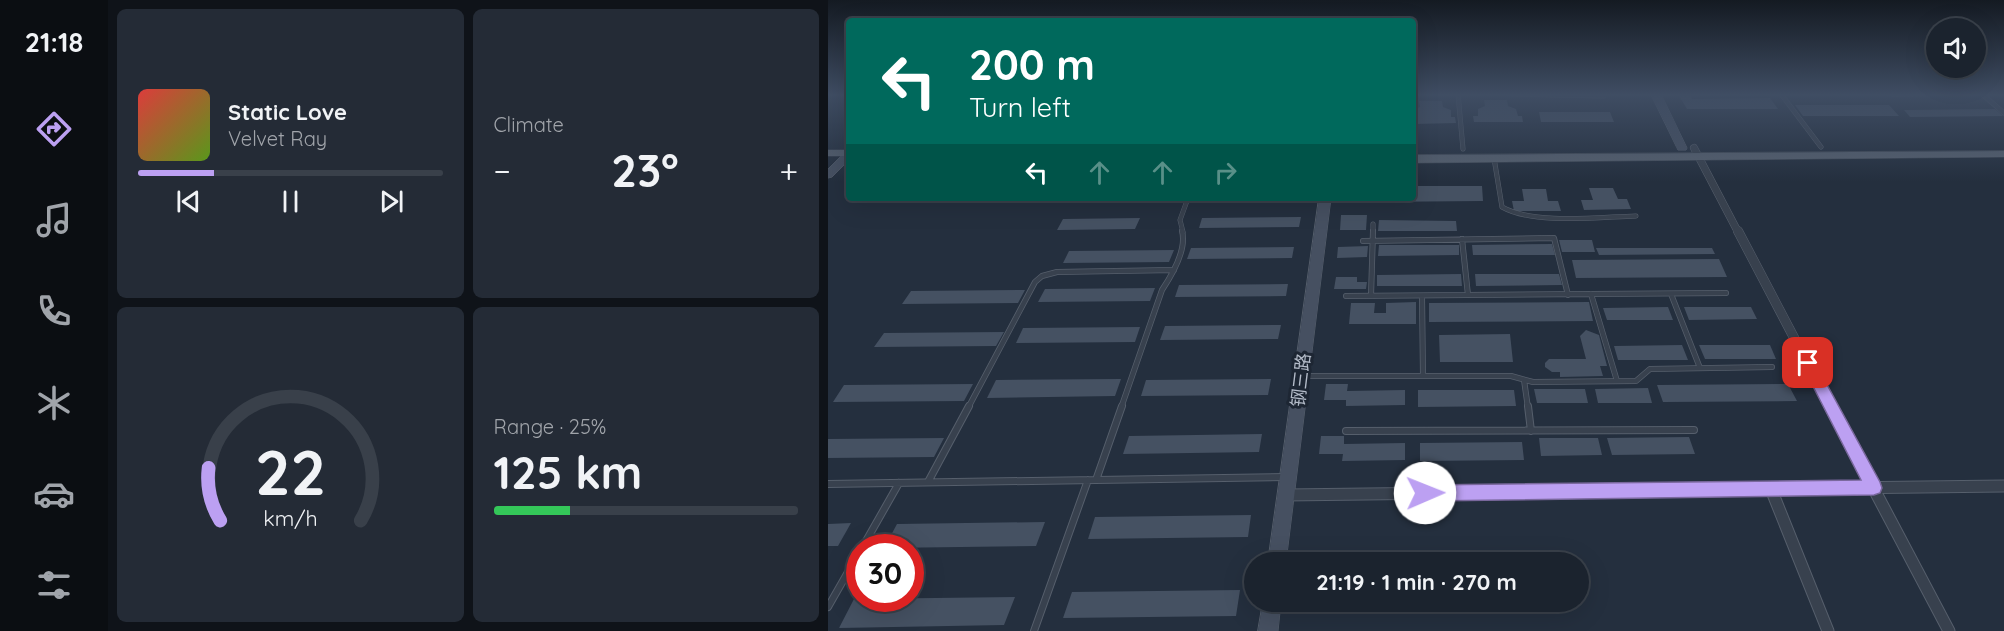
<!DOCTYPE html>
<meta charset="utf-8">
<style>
:root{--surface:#1b232e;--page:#242b36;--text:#f1f3f6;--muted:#a0a4aa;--line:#39404a;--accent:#bca0f2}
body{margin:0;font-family:Quicksand,"Noto Sans SC",sans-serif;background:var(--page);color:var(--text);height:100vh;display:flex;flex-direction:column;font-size:22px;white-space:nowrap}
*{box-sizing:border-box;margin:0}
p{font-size:20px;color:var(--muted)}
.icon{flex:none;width:33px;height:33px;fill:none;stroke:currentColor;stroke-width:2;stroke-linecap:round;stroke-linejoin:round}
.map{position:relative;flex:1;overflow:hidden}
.side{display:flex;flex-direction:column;gap:9px;padding:9px;background:#0f1319;width:720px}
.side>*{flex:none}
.banner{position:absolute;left:18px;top:18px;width:570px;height:183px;border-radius:6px;box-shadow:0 6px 24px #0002,0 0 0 2px var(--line);background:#00695c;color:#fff;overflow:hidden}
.buttons{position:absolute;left:1098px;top:18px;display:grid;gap:12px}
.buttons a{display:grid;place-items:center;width:60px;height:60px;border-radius:50%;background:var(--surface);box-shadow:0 6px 24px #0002,0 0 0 2px var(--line);font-size:30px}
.speed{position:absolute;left:18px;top:534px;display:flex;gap:12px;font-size:30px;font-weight:700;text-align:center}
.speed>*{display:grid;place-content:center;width:78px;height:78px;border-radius:50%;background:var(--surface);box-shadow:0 6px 24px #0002,0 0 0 2px var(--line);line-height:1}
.speed .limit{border:9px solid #d22;background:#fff;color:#111}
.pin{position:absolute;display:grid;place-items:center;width:51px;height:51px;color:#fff;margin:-26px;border-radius:12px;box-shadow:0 3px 9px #0006}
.me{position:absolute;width:66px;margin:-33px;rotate:89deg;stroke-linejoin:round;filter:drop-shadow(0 0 4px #0008)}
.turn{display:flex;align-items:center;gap:21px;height:126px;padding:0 24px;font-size:27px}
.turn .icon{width:78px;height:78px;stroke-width:2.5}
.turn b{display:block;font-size:42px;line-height:51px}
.lanes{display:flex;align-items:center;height:57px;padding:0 24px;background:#0003;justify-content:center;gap:30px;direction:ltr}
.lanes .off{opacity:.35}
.big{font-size:45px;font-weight:700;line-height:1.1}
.side .widget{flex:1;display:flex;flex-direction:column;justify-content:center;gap:9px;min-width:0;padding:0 21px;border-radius:9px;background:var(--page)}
.side .dial{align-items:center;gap:0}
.dial svg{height:156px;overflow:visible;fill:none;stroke:var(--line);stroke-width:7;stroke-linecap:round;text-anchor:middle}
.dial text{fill:var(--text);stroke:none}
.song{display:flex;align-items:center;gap:18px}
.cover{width:72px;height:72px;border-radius:9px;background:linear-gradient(135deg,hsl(0 70% 55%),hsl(90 70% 35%))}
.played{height:6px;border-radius:3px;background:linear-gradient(90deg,var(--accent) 25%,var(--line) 25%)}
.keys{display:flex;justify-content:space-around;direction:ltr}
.heat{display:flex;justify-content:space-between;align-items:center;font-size:33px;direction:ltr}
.charge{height:9px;border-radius:4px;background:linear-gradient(90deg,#34c759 25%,var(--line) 0)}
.side .tiles{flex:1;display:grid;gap:9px;grid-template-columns:repeat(2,1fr)}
.trip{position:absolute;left:416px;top:552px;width:345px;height:60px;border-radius:30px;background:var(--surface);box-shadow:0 6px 24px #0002,0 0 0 2px var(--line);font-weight:700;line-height:60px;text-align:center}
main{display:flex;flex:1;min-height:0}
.dock{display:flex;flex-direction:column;width:108px;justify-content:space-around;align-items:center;background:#0b0e12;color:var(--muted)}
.dock .icon{width:42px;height:42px}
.dock .active{color:var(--accent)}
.dock b{font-size:27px;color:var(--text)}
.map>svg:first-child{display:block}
.building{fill:#455162}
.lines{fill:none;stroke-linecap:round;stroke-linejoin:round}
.lane-far2-casing{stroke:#565f6c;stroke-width:5}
.lane-far1-casing{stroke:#565f6c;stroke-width:6}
.lane-casing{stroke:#565f6c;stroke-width:8}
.street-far2-casing{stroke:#565f6c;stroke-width:8}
.street-far1-casing{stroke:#565f6c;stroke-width:10}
.street-casing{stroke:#565f6c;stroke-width:13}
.secondary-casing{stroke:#565f6c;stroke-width:1}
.primary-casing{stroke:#414a57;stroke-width:1}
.lane-far2{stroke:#38414e;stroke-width:4}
.lane-far1{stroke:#38414e;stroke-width:4.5}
.lane{stroke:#38414e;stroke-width:6}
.street-far2{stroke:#38414e;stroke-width:7}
.street-far1{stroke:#38414e;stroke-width:9}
.street{stroke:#38414e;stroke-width:11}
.secondary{fill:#465061;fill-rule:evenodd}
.primary{fill:#56606e;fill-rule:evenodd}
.route{fill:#bca0f2;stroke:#7a689d;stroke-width:1.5}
.labels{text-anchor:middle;stroke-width:6;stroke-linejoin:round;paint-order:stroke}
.street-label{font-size:18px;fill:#b4bcc9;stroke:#1d2633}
</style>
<main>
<nav class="dock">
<b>21:18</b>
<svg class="icon active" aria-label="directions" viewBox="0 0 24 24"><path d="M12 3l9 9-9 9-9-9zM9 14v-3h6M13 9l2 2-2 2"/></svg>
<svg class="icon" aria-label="music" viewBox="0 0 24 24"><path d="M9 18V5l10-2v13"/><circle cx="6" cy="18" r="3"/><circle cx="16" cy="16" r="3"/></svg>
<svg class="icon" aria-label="phone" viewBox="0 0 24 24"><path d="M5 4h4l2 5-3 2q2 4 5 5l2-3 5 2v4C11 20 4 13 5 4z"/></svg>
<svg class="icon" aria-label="climate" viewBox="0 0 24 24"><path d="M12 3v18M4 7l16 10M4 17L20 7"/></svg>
<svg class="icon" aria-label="car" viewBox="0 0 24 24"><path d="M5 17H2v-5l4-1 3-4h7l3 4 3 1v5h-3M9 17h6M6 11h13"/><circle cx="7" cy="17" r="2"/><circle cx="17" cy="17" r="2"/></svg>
<svg class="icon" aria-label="filters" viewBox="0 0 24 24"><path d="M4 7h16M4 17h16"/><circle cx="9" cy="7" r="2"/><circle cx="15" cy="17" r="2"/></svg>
</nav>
<section class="side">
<div class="tiles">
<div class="widget">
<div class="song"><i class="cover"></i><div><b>Static Love</b><p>Velvet Ray</p></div></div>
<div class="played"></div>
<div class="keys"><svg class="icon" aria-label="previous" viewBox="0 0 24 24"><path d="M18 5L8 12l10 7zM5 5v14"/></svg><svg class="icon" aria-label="pause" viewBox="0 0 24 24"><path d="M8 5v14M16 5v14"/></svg><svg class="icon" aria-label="next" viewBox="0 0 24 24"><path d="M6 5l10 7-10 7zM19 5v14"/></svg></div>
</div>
<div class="widget"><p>Climate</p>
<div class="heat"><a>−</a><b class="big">23°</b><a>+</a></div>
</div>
<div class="widget dial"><svg viewBox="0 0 100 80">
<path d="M14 69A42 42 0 1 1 86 69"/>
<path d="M14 69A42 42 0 0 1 8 42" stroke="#bca0f2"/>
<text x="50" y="56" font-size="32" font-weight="700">22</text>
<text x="50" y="72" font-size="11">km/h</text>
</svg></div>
<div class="widget"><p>Range · 25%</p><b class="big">125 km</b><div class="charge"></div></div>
</div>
</section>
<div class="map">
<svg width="1176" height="631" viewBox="0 0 1176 631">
<rect width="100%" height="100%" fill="#242f3e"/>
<path class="building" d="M850,94H862L864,99L942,98L950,109H859Z
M1060,94H1150L1152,96L1063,97Z
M656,100H679L680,106L688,109L690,116H694L695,122H646L645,116H650V109L657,106Z
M591,101H614L615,107L623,110V117H627L628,123L585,124V110L592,107Z
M967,105H1061L1071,116H975Z
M1167,109L1175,116L1082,117L1076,110Z
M711,112H782L786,122H713Z
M585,186H654L655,201L542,202V198H585Z
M761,188H785L790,199H799L803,209L756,210L753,200H765Z
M694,189H718L720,201H730L733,211H686L684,201H696Z
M254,198H328L327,200L252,201Z
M513,215H539L538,230H512Z
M473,217L471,227L371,228L374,218Z
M312,218L307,229L229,230L235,219Z
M551,220L628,221L629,231H550Z
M731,240H764L767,252H734Z
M724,244L727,255H645L644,245Z
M551,245H631V255L550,256Z
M540,246L539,257L509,258L510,247Z
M466,247L464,258L359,259L363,248Z
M768,248H884L887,254L771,255Z
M346,250L341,262L235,263L241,251Z
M891,259L899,277L748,278L744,260Z
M633,274L634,286H549V275Z
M647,274H731L734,285L648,286Z
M508,277H529V282H539L538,289H506Z
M460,284L458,296L347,297L351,285Z
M327,288L322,301L210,302L217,289Z
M197,290L190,303L74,304L83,291Z
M588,302V324H521L523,303H547L546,313H558V303Z
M761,302L765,321L601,322V303Z
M840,307L845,320H779L775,308Z
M856,307H923L929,319L861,320Z
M453,325L450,339L332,340L337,326Z
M312,327L307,342L188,343L195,328Z
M758,330L771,335L779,366H772L775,376L732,377V372H724L717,367V363L721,359H758L752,336Z
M176,332L168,346L46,347L56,333Z
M682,334L685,362H612L611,335Z
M854,345L860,360H790L786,346Z
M871,345H942L948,359H877Z
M293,379L287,396L159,398L168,380Z
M443,379L440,395L313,396L318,380Z
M145,384L136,401L5,402L16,385Z
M498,384H520L519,391L577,390V405L518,406V400H496Z
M960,384L969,401L835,402L829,385Z
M820,388L824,403H770L767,389Z
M706,389H757L760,403H709Z
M590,390H686L688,406L590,407Z
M434,434L431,452L295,454L301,436Z
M493,436H516V444L577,443V460L514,461L515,454H491Z
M861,437L867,454L784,455L779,438Z
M116,438L106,457L0,458V439Z
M711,438H770L774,455L713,456Z
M694,442L696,460L592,461V443Z
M423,515L420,537L260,539L267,517Z
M217,522L208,546L56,548L69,524Z
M23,523L10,546H0V524Z
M412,590L408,616L235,618L244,592Z
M187,597L176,625L11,628L26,599Z"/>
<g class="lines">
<g class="lane-far2-casing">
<path id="lane-far2" d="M630,94L635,149
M682,94L776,96
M953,94L993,147
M1154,94L1176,113
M666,158L674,207C706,225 771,217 808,216
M355,232L352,220L360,198
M545,232V224"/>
</g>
<g class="lane-far1-casing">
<path id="lane-far1" d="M634,239L640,295
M535,241L726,238L740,295
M763,294L789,381
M843,294L872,368
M518,296L898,293
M543,296L545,231
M594,296L595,376
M477,376H683L705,382L808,381L822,369L944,367
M696,380L700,408
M140,408L207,282L214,276L229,272L346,270
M293,408L334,290C344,275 359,249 354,231"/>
</g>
<g class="lane-casing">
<path id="lane" d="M700,406L703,431
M518,431L866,430
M268,480L294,406
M100,482L141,406
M0,484L458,477
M34,548L71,483
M0,607L32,551
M206,631L260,480"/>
</g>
<g class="street-far2-casing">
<path id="street-far2" d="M866,148L910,232"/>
</g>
<g class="street-far1-casing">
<path id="street-far1" d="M910,231L1003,408"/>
</g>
<g class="street-casing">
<path id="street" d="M1002,406L1121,631
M943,489L1000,631
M458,495L1176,486"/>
</g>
<g class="secondary-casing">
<path id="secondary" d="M823,94H833L859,148L858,150H850L849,148Z
M21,151V160L4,177L0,178V169L17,152Z
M491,198H503L458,562H440Z
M435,602H453L450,631H430Z"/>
</g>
<g class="primary-casing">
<path id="primary" d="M0,150H21V156H0Z
M1176,151V157L585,163V155Z"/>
</g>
<use href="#lane-far2" class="lane-far2"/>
<use href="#lane-far1" class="lane-far1"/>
<use href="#lane" class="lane"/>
<use href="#street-far2" class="street-far2"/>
<use href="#street-far1" class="street-far1"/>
<use href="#street" class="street"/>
<use href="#secondary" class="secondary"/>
<use href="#primary" class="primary"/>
</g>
<linearGradient id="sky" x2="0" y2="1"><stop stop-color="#141a22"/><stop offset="0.52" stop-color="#3f4d63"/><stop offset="1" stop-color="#3f4d63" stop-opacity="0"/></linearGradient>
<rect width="1176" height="182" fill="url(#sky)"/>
<path class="route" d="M980,358L985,359L1052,482L1054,488L1052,493L1046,495L597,501L591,499L588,493L591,488L597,485L1033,480L973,363Z"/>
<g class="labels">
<g class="street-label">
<text transform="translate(473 380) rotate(-83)" y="6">钢三路</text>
</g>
</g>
</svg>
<div class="buttons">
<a><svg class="icon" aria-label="sound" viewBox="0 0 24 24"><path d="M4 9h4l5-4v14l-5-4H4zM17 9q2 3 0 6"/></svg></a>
</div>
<div class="speed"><div class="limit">30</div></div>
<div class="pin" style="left:980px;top:363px;background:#d93025"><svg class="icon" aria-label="arrive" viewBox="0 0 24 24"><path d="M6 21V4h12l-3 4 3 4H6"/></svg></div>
<svg class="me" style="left:597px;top:493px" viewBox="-20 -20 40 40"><circle r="19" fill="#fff"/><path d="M0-13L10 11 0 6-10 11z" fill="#bca0f2"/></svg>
<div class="trip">21:19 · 1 min · 270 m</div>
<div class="banner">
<div class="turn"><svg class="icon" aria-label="left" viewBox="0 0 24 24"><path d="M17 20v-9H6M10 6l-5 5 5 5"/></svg><div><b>200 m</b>Turn left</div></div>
<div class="lanes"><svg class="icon" aria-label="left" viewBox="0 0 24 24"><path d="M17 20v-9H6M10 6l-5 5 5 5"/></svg><svg class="icon off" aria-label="ahead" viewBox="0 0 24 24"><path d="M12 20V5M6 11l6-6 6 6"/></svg><svg class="icon off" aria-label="ahead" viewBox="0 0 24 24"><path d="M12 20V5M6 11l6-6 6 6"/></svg><svg class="icon off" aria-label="right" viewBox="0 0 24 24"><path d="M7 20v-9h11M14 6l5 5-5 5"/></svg></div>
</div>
</div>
</main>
